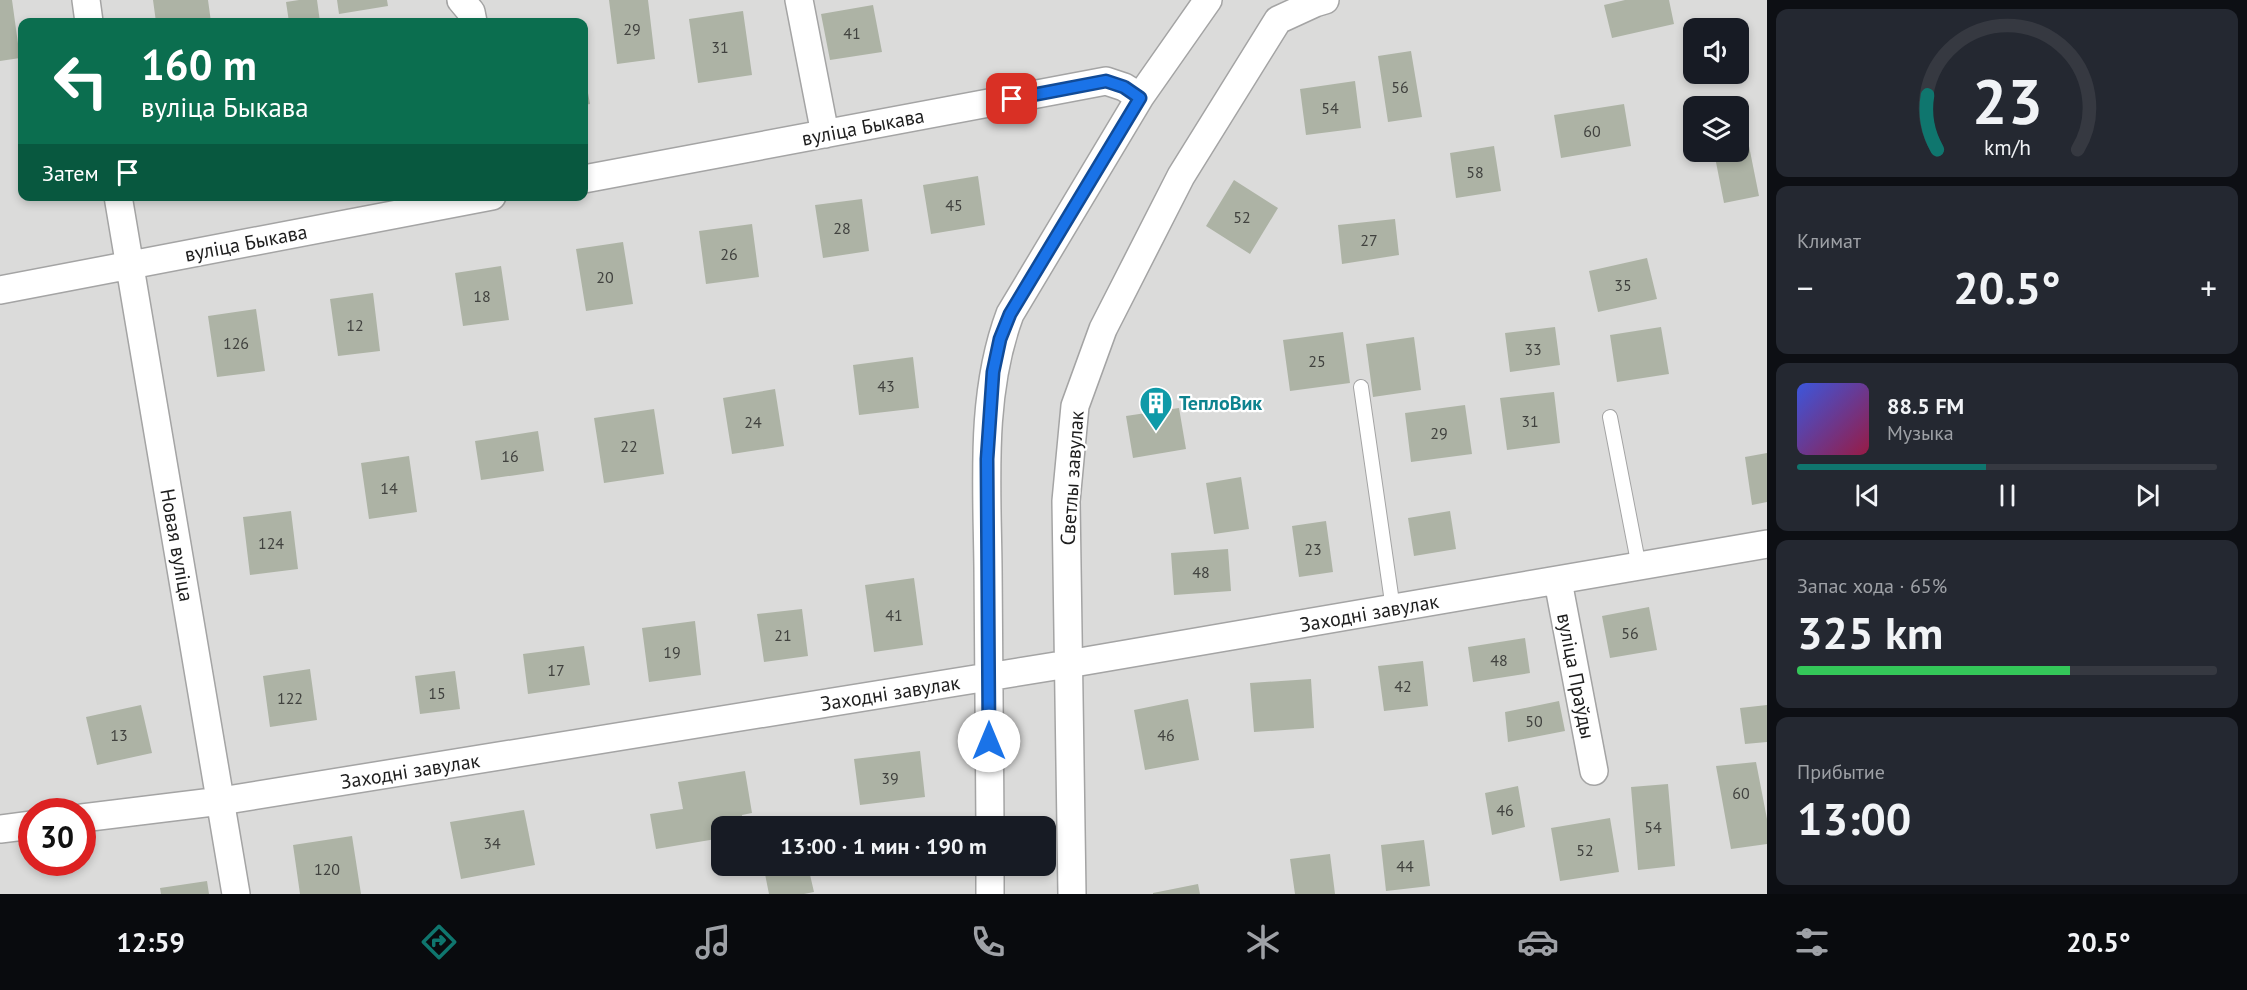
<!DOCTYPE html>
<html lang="ru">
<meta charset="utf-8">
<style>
:root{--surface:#171b24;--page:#242831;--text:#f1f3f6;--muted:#9ea1a6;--line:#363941;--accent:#0f766e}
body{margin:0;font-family:"PT Sans",sans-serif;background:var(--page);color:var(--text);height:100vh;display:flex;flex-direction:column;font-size:22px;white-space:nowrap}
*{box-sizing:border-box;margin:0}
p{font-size:20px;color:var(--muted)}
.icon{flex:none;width:33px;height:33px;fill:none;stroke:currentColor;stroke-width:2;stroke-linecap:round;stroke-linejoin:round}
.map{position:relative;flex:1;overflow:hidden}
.sheet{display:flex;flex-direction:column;gap:9px;padding:9px;background:#0d0f14;width:480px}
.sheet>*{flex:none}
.hud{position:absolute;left:18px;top:18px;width:570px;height:183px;border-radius:12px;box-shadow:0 3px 9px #0003;background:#0b6e4f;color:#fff;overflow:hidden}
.controls{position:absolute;left:1683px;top:18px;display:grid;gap:12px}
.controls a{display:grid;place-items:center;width:66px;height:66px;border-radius:12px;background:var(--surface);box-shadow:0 3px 9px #0003;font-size:30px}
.speed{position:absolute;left:18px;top:798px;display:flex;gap:12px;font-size:30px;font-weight:700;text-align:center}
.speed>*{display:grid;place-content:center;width:78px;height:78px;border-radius:50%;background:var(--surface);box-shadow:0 3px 9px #0003;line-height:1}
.speed .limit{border:9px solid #d22;background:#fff;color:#111}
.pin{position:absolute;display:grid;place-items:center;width:51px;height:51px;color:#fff;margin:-26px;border-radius:12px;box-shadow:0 3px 9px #0006}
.me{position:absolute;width:66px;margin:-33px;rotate:0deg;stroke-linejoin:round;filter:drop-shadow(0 0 4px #0008)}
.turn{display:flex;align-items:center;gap:21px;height:126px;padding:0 24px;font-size:27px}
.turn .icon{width:78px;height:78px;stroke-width:2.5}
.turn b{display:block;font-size:42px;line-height:51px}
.then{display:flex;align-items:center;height:57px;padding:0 24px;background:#0003;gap:12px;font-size:22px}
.big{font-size:45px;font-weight:800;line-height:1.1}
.sheet .widget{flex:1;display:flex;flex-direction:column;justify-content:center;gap:9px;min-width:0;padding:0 21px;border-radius:12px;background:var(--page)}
.sheet .dial{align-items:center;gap:0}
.dial svg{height:156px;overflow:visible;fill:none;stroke:var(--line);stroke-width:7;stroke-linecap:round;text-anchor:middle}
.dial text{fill:var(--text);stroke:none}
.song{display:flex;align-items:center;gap:18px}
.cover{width:72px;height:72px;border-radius:9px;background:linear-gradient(135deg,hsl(230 70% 55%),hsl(340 70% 35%))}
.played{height:6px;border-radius:3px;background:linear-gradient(90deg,var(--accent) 45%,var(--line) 45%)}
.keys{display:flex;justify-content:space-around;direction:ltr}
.heat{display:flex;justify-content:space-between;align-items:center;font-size:33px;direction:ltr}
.charge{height:9px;border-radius:4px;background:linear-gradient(90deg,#34c759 65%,var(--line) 0)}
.trip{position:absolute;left:711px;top:816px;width:345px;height:60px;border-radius:12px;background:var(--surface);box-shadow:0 3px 9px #0003;font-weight:800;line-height:60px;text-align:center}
.tabs{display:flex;height:96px;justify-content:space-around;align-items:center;background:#090b0e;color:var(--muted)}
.tabs .icon{width:42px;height:42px}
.tabs .selected{color:var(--accent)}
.tabs b{font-size:27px;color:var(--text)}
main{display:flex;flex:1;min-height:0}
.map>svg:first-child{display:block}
.residential{fill:#dbdbda;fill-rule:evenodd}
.building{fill:#adb3a5}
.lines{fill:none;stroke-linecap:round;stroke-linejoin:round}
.lane-casing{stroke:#a4a4a4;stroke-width:16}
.street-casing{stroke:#a4a4a4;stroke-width:30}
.lane{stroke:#fff;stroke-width:14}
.street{stroke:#fff;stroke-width:27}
.route-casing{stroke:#114b97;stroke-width:15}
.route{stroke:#1a73e8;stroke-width:10}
.labels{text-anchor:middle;stroke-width:4.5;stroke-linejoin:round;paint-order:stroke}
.number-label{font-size:16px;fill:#41423f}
.street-label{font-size:20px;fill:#1d1d1d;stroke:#fff}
.culture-label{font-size:20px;font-weight:bold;fill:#0d838f;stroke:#fff;text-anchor:start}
</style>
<main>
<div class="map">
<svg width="1767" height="894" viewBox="0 0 1767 894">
<rect width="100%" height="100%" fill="#e7eee3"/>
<path class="residential" d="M0,0H1767V894H0ZM22,22H584V196H22ZM1694,28H1738V74H1694ZM1694,106H1738V152H1694ZM32,812H82V862H32ZM722,826H1046V866H722Z"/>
<path class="building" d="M0,0H12L20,58L0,61Z
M153,0H208L211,22H156Z
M299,0H317L320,22H289L286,2Z
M337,0H387L388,6L339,14Z
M609,0H648L655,59L617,64Z
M1625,0H1669L1674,24L1612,38L1604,5Z
M873,5L882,52L830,60L821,14Z
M743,11L752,75L698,83L689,19Z
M1411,51L1422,117L1388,122L1378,56Z
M584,71L590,104L584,105Z
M1355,81L1361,128L1306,135L1300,89Z
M1624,104L1631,146L1561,158L1554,115Z
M1748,141L1759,196L1724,203L1714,152H1738V143Z
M1494,146L1501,191L1456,198L1450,153Z
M978,176L985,225L931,234L923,185Z
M1234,180L1278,208L1250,254L1206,226Z
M862,199L869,251L823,258L815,205Z
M1395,219L1399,255L1342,264L1338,225Z
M752,224L759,277L706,284L699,231Z
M623,242L633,304L586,311L576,249Z
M1647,258L1657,299L1598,312L1589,271Z
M501,266L509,320L463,326L455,273Z
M373,293L380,351L338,356L330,299Z
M256,309L265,371L217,377L208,316Z
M1555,327L1560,365L1510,372L1505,333Z
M1661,327L1669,374L1617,382L1610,335Z
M1343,332L1350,383L1290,391L1283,340Z
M1414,337L1421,390L1373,397L1366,344Z
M913,357L919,408L859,415L853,365Z
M775,389L784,446L732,454L723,398Z
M1554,392L1560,443L1507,450L1500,398Z
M1465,405L1472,454L1411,462L1405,413Z
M1179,408L1186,449L1133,458L1126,416Z
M654,409L664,474L604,483L594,418Z
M538,431L544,471L481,480L475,441Z
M1767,453V502L1752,505L1745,457Z
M409,456L417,512L369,519L361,463Z
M1241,477L1249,529L1214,534L1206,483Z
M291,511L298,569L250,575L243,517Z
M1450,511L1456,549L1414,556L1408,518Z
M1326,521L1333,572L1299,577L1292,526Z
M1228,549L1231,591L1174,595L1171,553Z
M914,578L923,645L874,652L865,585Z
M1649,607L1657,650L1610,658L1602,616Z
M802,609L808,656L764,662L757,614Z
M695,621L701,675L649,682L642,628Z
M1525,638L1530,673L1473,682L1468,647Z
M584,646L590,685L528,694L523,654Z
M1423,661L1428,706L1384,711L1378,666Z
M310,669L317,720L270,727L263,676Z
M455,671L460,709L420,714L415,676Z
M1311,679L1314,728L1254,732L1250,683Z
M1188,699L1199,760L1145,770L1134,710Z
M1559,701L1565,731L1508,742L1505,712Z
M141,705L152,753L97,765L86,717Z
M1767,705V742L1745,744L1740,708Z
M920,751L925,797L860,805L854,759Z
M1756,762L1767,819V844L1731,849L1716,766Z
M745,771L752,813L742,815L743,826H722V838L656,849L650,814L683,809L678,782Z
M1668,784L1675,866L1638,870L1631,787Z
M1518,786L1525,827L1492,835L1485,793Z
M524,810L535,865L461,879L450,822Z
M1610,818L1619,872L1560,881L1551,828Z
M352,836L361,894H300L293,845Z
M1424,840L1430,886L1386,891L1381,845Z
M1330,854L1335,894H1295L1290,859Z
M808,866L814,892L804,894H769L765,874Z
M207,881L209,894H161L160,888Z
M1198,884L1200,894H1153V893Z"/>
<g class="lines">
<g class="lane-casing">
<path id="lane" d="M1361,387L1393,609
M1610,417L1639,567"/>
</g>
<g class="street-casing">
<path id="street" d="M86,0L89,22
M461,0L471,12L473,22
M799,0L825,134
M584,179L1106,81L1124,87L1140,97
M118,196L236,894
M0,290L492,196
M1558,581L1594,771
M82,818L221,801L1068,664L1767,544
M990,826C989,740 989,653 988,567C987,483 980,394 1010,314L1140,97L1208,0
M0,829L32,825
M990,866V894
M1072,894L1066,501L1075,406L1103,329L1181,176L1278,20L1315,3L1325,0"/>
</g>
<use href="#lane" class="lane"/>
<use href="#street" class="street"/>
</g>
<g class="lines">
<g class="route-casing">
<path id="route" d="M989,741L987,459L993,372L1000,339L1010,314L1140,98L1124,87L1106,81L1012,99"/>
</g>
<use href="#route" class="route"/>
</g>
<defs>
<g id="building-pin" transform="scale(1.725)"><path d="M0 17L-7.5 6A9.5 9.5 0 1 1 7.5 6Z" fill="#0f9aa8" stroke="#fff"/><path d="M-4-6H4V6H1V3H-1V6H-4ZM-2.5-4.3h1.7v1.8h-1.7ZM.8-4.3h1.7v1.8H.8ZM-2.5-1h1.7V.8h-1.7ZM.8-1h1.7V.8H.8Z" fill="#fff"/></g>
</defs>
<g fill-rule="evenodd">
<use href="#building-pin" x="1156" y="403"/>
</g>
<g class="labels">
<g class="number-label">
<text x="632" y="35">29</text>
<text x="852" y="39">41</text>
<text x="720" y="53">31</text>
<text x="1400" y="93">56</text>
<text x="1330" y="114">54</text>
<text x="1592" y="137">60</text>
<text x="1475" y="178">58</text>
<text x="954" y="211">45</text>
<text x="1242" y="223">52</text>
<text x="842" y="234">28</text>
<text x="1369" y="246">27</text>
<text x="729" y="260">26</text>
<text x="605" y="283">20</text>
<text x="1623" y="291">35</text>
<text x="482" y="302">18</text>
<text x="355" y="331">12</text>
<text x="236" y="349">126</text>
<text x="1533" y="355">33</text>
<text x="1317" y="367">25</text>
<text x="886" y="392">43</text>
<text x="1530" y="427">31</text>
<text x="753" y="428">24</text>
<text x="1439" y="439">29</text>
<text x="629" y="452">22</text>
<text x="510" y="462">16</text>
<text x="389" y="494">14</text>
<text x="271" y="549">124</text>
<text x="1313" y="555">23</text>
<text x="1201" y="578">48</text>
<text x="894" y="621">41</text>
<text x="1630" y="639">56</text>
<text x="783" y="641">21</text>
<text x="672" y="658">19</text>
<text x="1499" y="666">48</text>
<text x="556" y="676">17</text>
<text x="1403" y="692">42</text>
<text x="437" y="699">15</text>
<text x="290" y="704">122</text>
<text x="1534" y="727">50</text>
<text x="119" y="741">13</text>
<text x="1166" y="741">46</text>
<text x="890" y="784">39</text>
<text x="1741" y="799">60</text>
<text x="1505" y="816">46</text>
<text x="1653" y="833">54</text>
<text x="492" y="849">34</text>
<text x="1585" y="856">52</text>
<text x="1405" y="872">44</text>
<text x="327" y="875">120</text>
</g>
<g class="street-label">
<text transform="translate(863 127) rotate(-11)" y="7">вуліца Быкава</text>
<text transform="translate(246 243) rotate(-11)" y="7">вуліца Быкава</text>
<text transform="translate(1072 478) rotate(-86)" y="7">Светлы завулак</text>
<text transform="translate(177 545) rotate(80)" y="7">Новая вуліца</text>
<text transform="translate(1369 613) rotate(-10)" y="7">Заходні завулак</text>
<text transform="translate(1576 676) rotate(79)" y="7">вуліца Праўды</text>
<text transform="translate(890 693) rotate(-9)" y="7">Заходні завулак</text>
<text transform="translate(410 771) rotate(-9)" y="7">Заходні завулак</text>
</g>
<g class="culture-label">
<text x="1179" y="410">ТеплоВик</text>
</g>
</g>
</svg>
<div class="controls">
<a><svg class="icon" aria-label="sound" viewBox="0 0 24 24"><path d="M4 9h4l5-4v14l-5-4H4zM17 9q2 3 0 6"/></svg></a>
<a><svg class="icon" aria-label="layers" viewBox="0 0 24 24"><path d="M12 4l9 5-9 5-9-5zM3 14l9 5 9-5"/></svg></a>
</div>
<div class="speed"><div class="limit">30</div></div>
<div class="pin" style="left:1012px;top:99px;background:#d93025"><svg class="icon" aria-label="arrive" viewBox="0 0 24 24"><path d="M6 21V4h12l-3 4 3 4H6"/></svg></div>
<svg class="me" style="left:989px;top:741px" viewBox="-20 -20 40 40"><circle r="19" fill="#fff"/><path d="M0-13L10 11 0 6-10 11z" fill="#1a73e8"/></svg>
<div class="trip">13:00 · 1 мин · 190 m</div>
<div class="hud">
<div class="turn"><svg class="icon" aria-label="left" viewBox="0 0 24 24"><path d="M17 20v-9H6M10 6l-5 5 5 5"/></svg><div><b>160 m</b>вуліца Быкава</div></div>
<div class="then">Затем<svg class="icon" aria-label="arrive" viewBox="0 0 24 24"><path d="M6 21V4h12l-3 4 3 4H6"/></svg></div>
</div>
</div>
<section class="sheet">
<div class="widget dial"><svg viewBox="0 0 100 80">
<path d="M14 69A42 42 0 1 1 86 69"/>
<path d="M14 69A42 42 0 0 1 9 41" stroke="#0f766e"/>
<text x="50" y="56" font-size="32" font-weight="700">23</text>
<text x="50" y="72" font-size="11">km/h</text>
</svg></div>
<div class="widget"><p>Климат</p>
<div class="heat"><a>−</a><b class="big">20.5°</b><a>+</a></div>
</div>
<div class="widget">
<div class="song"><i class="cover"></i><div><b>88.5 FM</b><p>Музыка</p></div></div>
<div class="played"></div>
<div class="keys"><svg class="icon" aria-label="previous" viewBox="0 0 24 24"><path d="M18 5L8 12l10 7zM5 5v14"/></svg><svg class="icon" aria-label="pause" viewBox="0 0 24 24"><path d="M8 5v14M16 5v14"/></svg><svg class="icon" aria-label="next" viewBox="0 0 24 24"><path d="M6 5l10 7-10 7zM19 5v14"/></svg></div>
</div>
<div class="widget"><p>Запас хода · 65%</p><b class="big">325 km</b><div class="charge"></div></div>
<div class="widget"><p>Прибытие</p><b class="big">13:00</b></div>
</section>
</main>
<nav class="tabs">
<b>12:59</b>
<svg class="icon selected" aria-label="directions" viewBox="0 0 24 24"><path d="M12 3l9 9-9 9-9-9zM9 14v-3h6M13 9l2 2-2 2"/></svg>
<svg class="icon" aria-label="music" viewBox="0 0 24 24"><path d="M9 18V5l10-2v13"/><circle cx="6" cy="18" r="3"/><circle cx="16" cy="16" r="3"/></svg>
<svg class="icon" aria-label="phone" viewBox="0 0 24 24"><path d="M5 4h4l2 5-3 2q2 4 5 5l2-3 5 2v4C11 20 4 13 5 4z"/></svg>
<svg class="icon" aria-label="climate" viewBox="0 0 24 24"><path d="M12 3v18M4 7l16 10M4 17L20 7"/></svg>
<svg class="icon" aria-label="car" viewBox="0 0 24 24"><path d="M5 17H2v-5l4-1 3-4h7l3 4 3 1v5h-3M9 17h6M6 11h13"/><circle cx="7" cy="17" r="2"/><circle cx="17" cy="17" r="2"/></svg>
<svg class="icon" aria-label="filters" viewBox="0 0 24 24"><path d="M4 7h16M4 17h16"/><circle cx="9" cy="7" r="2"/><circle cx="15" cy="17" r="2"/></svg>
<b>20.5°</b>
</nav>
